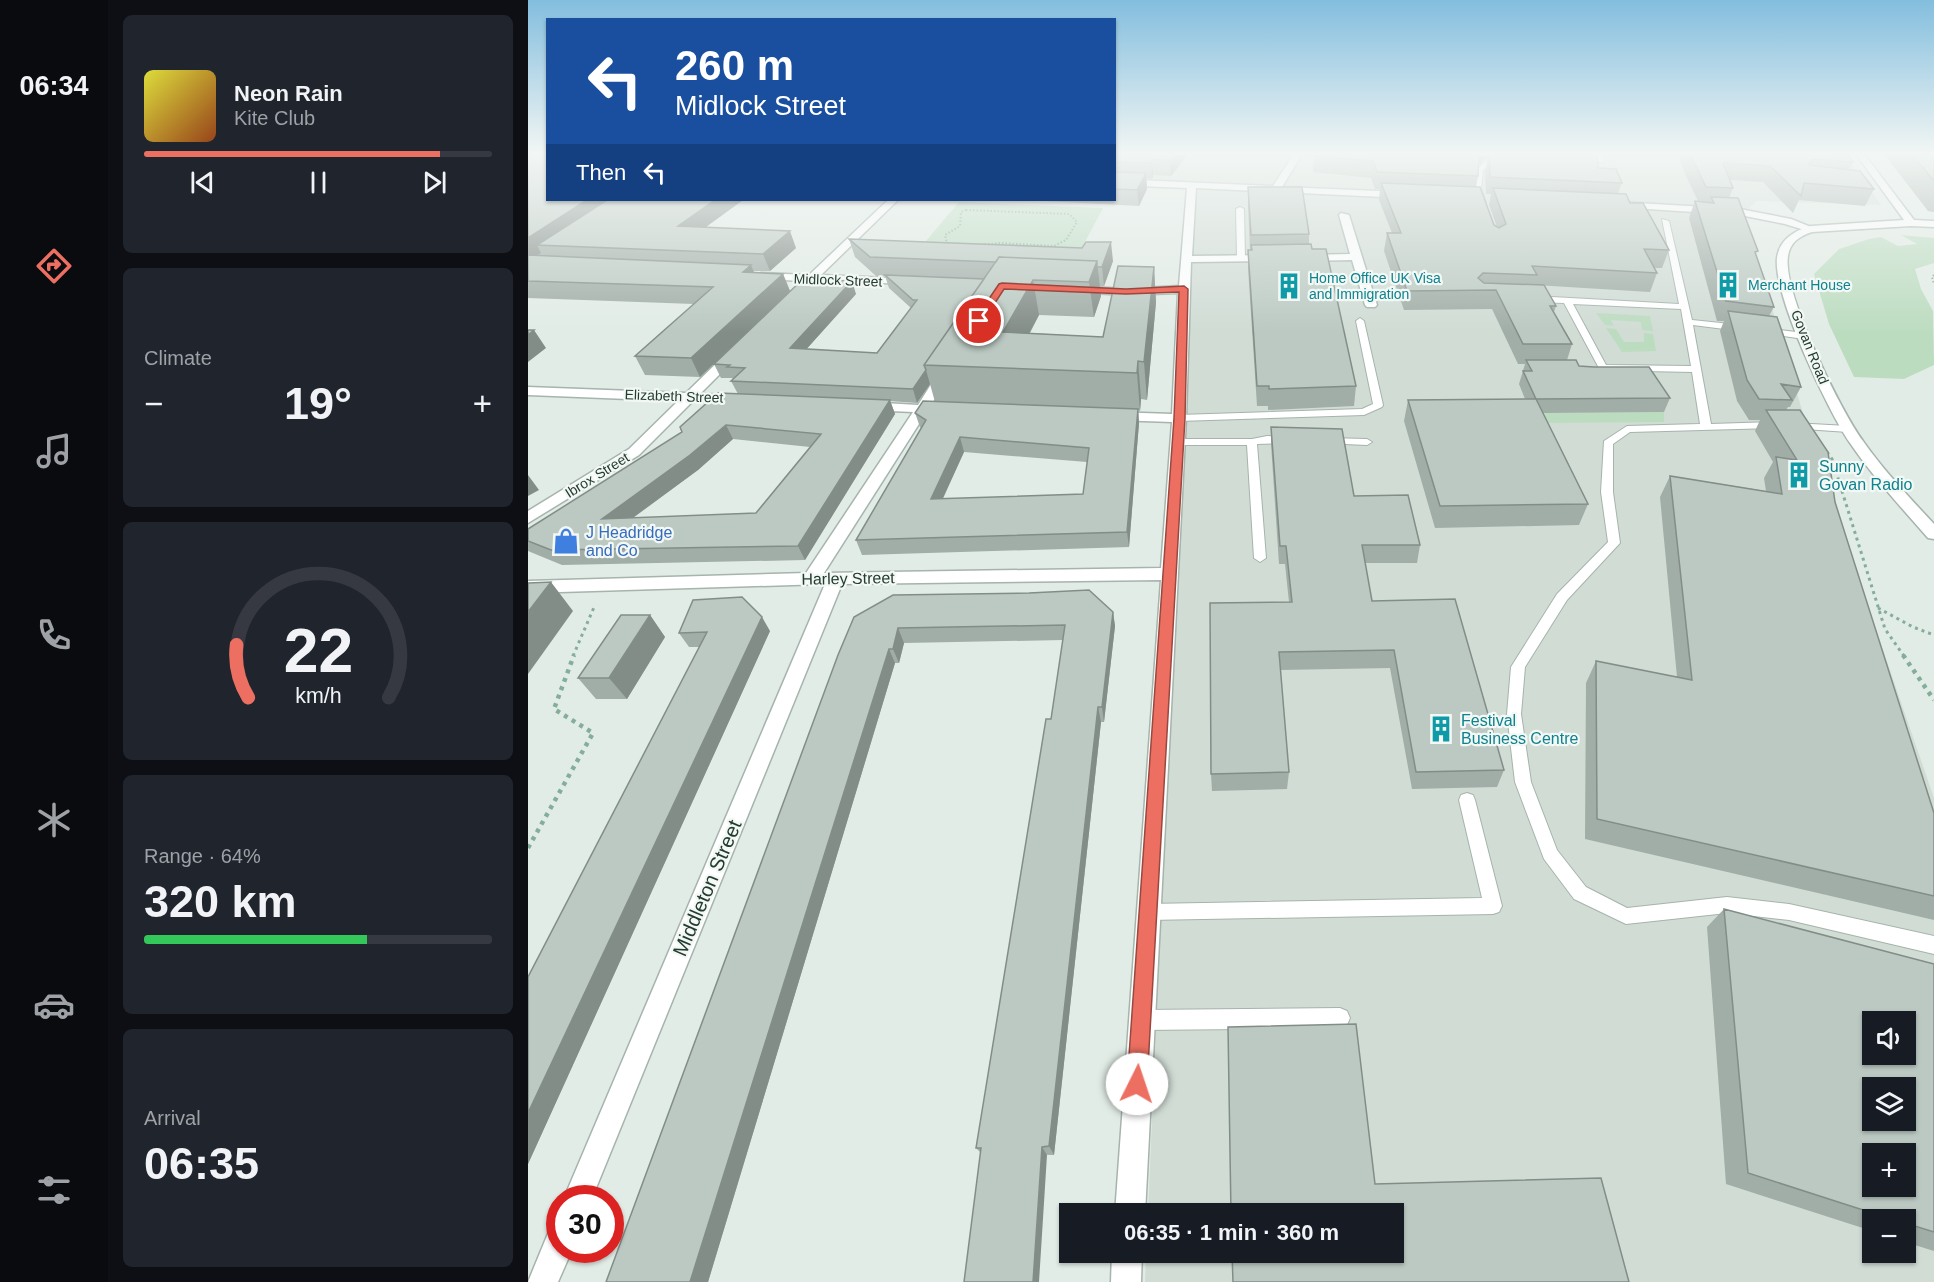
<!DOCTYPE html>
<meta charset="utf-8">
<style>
:root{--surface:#171b24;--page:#20242c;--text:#f1f3f6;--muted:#9ea1a6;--line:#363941;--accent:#ec6f61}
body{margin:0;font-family:Helvetica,sans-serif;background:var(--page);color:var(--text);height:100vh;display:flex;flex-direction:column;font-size:22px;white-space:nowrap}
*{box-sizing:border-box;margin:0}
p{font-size:20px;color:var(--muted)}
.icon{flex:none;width:33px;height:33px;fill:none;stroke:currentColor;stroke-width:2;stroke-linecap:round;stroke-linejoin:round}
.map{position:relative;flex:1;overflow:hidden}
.details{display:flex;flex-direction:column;gap:15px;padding:15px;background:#0d0f14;width:420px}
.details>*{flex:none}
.guide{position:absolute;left:18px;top:18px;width:570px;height:183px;border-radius:0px;box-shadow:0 2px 4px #0004;background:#1a4fa0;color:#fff;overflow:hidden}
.buttons{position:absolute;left:1334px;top:1011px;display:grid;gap:12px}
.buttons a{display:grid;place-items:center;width:54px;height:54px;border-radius:0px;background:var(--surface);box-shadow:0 2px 4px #0004;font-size:30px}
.speed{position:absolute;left:18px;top:1185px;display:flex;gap:12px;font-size:30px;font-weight:700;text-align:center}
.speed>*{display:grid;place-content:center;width:78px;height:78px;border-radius:50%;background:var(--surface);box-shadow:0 2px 4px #0004;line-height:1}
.speed .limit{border:9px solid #d22;background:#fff;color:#111}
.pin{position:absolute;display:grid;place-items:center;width:51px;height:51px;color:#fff;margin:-26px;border:3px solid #fff;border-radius:50%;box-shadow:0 2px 6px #0007}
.me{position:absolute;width:66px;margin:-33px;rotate:4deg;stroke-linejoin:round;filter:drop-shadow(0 0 4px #0008)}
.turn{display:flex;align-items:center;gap:21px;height:126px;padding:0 30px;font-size:27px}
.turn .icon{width:78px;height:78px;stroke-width:2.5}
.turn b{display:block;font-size:42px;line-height:51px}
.then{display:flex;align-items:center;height:57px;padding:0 30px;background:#0003;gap:12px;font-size:22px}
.big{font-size:45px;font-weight:800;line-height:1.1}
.details .tile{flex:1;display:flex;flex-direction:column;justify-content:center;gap:9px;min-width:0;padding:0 21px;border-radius:9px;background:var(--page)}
.details .dial{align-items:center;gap:0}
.dial svg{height:156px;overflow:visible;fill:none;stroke:var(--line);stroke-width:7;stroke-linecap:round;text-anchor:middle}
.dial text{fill:var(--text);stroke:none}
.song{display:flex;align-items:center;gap:18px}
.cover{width:72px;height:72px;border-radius:9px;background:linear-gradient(135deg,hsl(60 70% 55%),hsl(20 70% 35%))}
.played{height:6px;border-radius:3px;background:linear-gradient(90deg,var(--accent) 85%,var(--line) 85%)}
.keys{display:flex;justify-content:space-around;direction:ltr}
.heat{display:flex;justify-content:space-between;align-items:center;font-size:33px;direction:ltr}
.charge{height:9px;border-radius:4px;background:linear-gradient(90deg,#34c759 64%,var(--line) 0)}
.trip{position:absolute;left:531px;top:1203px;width:345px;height:60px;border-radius:0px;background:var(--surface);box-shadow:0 2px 4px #0004;font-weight:800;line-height:60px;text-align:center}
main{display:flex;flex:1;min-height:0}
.menu{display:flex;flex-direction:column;width:108px;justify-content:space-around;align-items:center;background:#090b0e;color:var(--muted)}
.menu .icon{width:42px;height:42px}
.menu .current{color:var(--accent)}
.menu b{font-size:27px;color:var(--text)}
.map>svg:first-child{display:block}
.built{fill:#d1dcd5;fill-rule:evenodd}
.green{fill:#bcdcc0}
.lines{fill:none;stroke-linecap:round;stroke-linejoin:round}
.service-casing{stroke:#a5b4ac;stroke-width:2}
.minor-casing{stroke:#a5b4ac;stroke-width:3}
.tertiary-casing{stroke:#a5b4ac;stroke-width:3}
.path-far2{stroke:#84ae9b;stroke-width:2;stroke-dasharray:1.5 2;stroke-linecap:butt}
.path-far1{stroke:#84ae9b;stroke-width:3;stroke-dasharray:3 4;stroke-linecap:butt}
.path{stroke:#84ae9b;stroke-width:4.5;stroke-dasharray:4 5;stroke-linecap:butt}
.service{fill:#fff;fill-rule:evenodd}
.minor{fill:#fff;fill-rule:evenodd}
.tertiary{fill:#fff;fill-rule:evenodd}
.wall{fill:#a1ada7;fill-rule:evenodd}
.shaded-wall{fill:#838d88}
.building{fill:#bbc9c2;stroke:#838d88;stroke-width:1.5;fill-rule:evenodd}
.route{fill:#ec6f61;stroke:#99483f;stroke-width:1.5}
.labels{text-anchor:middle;stroke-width:4.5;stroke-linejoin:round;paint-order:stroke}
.far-culture-label{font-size:14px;fill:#0d838f;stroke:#f3f8f5;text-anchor:start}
.far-street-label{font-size:14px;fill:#233c32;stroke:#f3f8f5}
.culture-label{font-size:16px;fill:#0d838f;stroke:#f3f8f5;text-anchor:start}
.shop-label{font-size:16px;fill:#366cbe;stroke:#f3f8f5;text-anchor:start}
.street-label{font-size:16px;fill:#233c32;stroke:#f3f8f5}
.near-street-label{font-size:20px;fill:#233c32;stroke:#f3f8f5}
</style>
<main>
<nav class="menu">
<b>06:34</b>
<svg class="icon current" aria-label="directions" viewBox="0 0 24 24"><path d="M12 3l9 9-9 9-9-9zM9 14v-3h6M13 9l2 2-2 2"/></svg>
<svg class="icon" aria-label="music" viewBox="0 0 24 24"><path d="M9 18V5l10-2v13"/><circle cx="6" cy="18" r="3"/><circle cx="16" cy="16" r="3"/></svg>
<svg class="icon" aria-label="phone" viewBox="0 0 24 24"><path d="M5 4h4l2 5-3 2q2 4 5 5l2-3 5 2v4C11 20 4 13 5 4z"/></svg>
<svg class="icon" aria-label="climate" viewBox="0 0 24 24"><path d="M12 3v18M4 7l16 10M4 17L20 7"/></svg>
<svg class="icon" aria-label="car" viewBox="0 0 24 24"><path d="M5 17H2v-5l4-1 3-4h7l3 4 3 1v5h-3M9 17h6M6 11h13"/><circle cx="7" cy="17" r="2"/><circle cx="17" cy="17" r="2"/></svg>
<svg class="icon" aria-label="filters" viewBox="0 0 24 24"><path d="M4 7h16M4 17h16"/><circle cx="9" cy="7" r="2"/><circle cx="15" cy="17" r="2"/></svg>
</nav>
<section class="details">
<div class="tile">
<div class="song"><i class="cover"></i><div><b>Neon Rain</b><p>Kite Club</p></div></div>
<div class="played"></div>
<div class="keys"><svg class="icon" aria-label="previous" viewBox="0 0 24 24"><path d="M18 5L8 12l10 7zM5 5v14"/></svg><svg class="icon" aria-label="pause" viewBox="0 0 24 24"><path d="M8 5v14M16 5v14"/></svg><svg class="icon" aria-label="next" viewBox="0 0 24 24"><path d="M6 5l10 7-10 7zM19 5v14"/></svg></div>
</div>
<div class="tile"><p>Climate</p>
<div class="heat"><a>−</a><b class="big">19°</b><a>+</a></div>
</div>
<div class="tile dial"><svg viewBox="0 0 100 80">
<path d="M14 69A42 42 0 1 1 86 69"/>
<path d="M14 69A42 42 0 0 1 8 42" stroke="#ec6f61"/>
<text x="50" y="56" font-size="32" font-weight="700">22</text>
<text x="50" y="72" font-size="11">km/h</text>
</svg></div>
<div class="tile"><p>Range · 64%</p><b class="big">320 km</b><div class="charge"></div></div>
<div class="tile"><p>Arrival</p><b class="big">06:35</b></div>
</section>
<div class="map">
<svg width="1406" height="1282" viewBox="0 0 1406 1282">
<rect width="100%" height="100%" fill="#e2ece6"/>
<path class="built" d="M587,154H1318L1353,205L1228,201L1212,217L1243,305L1284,444L1406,798V1282H617L618,1253L866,1252V1214L620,1213L664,186L587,182ZM1344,1022H1377V1054H1344ZM1344,1088H1377V1120H1344ZM1344,1154H1377V1186H1344ZM1344,1220H1377V1252H1344Z"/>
<path class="green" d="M431,202L575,208L550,255L392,248Z
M1373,235L1406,238V263L1387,269L1393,289L1405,311L1406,365L1376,379L1326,377L1301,324L1286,274L1311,249L1341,239L1353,237L1370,246L1389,244Z
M1068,313L1122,316L1125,331L1114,330L1113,322L1083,320L1086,326L1077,325Z
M1078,328L1088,329L1096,342H1116V333L1125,334L1128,351L1094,352Z
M1136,412V422L1008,423L1004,413Z"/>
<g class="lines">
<g class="service-casing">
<path id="service" d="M1068,154H1074L1075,162H1071Z
M958,161L975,160L978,162L962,164L955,170L953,188L958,203L954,205L950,203L947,188L949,169Z
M712,207L716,209L717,259L713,261L709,259L708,209Z
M1134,219L1141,221L1164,320L1212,325L1216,328L1212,331L1165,325L1183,424L1246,422L1251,425L1246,428L1102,432L1085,444V492L1092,543L1039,600L997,667L993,714L1003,782L1029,850L1058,887L1099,908L1199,897L1261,904L1406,936V954L1261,920L1199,913L1098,924L1046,899L1016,859L987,782L979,714L983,667L1029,594L1080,542L1073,492L1076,441L1099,426L1172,424L1164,372L1072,370L1036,303L1006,302L1002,299L1006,296L1151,304ZM1045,304L1153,309L1163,366L1078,365Z
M832,318L836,321L855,405L854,407L836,415L651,421L646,418L651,415L834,409L845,404L828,321Z
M1237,328L1276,333L1281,336L1276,339L1234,333L1233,331Z
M1265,423L1320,426L1325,429L1320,432L1261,428L1260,426Z
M739,436L761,437L766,440L761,443L729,444L738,558L732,562L726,558L719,445H650L645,442L650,439H724Z
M799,438L839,439L844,442L839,445L795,443L794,441Z
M939,793L945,795L947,800L974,906L971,912L965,914L620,920L614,918L611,912L614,906L620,904L954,898L931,800L933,795Z
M812,1008L819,1011L822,1018L819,1025L812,1028L613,1030L606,1027L603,1020L606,1013L613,1010Z"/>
</g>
<g class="minor-casing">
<path id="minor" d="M766,154H774L754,187L875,192L880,195L875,198L668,188L664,256L743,255L748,258L743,261L663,262L658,418L617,1214H587L633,580L314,584L64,1198H36L297,584L0,593V581L278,573L385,412L340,410L333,406L340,402L390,405L412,370L417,369L423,373L403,405L415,406L422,410L415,414L398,413L296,573L633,568L644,422L586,420L579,416L586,412L644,414L650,293L598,295L547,292L541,289L547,286L598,289L651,286L659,188L586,185V179L745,186Z
M360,200H370L293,275L382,279L387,282L386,284L287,281L278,287L272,284L275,281L233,279L228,276L233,273L281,275Z
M1092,202L1212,209L1263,219L1288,229L1283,232L1257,224L1212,215L1089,207V203Z
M813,213L821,215L849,305L847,307H839L837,305L824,260L777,261L772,258L777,255L822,254L811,215Z
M206,349L212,353L210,356L172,394L208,395L213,396L215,399L213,402L165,401L111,455L0,523V511L101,449L150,401L0,395V387L158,393L202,350Z
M32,1227V1250H44L30,1282H0L21,1231Z
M584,1252H614L613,1282H583Z"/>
</g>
<g class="tertiary-casing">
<path id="tertiary" d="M1328,154H1336L1386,220L1406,221V227L1383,226L1284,232C1272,236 1262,242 1260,256C1254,292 1312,410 1335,441C1356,471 1381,497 1406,524V539L1400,538C1373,507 1345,477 1322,443C1300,411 1245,295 1249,258C1251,240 1267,230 1283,226L1376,220Z"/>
</g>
<path class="path-far2" d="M438,210L541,214L549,222L538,240L526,246L473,243L435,246L419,244L417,235L432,226L433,212Z
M1406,275L1404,277L1406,284"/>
<path class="path-far1" d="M1299,452L1304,459L1357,629L1376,656
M1350,608L1385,627L1406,635
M45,656L67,605"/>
<path class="path" d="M1375,655L1406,700
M0,848L65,733L26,709L46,655"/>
<use href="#service" class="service"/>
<use href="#minor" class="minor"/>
<use href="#tertiary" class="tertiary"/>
</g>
<path class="wall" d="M586,154H660L643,176L625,175L624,179L618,178L619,189L611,206L517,201V200H586Z
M1069,154L1070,168L1094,183L1090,193L1102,203L1141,250L1134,268H1126L1129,273L1122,292L1007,285L1028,306L1026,312L1044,344L1039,360L1051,366L1142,398L1136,412L1015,413L1060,504L1051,525L907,528L876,421L880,400L997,399L991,384L997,364H990L964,309L876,310L856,251L859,233H864L851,200L852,189H847L843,178L785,172L786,156ZM960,158L957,171L958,194H963L961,205L969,227L966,225L948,187L950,176V165L957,159Z
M1150,154H1319L1325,162L1321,169L1346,189L1337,206L1271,200L1265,213L1235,182L1202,180L1205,188L1201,198L1228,255L1246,307L1241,316L1273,387L1262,407H1260L1258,410L1307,502L1406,813V920L1057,839L1058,683L1068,661L1149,677L1132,497L1142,476L1238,491L1236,478L1245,462L1227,431L1232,420H1221L1209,401L1192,331L1196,321H1189L1161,218L1167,201H1170L1157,174Z
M1356,154H1406V212L1400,211Z
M0,155L20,200H215L178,227L268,248L242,271H225L226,272L255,274L262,291L172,377L117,375L107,356L166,304L0,298Z
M720,187L781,234V244L784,249L828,386L826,406L740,410V406H729L720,268V250H722L720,204Z
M321,239L585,261L576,286H572L573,296L566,317L511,315L502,333L575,337L626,267L628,302L619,400L613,399L612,411L610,410L611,423L601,547L334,555L328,540L393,428L392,427L387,413L407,402L402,384L389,403L362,401L367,414L277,560L34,565L0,551V529L154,432L210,394L203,381L205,379L204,378H193L186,364L328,294L278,349L349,353L383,308L361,288L357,276H348L327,257ZM205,439L282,447L228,513L105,518L170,470ZM436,452L559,462L555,494L414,499Z
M743,427L826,496L892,545L889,563H837L844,601L976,770L969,787L884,789L862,668L752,670L761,772L759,789L684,791L683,774L761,602L757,564H751L743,444Z
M585,612L587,626L576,722H573L526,1155L453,1153L448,1148L523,719L535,640L376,643L371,663H367L180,1282H78L326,617Z
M122,615L137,637L99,699H68L50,678Z
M242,631L0,1164V977L172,647H161L151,633Z
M1196,909L1406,964V1251L1377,1242V1220H1344V1231L1198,1184L1179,927Z"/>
<path class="shaded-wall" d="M648,154H660L643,176L642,161Z
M950,154H967L961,155L960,158L957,159L948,167Z
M624,159L625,175L624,179L623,163Z
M618,173L619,189L611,206L609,190Z
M59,200H125L9,245L13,253L0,261V238Z
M187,200H215L157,242L150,226Z
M262,231L268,248L242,271L235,254Z
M583,242L585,261L576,286L574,267Z
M569,261L573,296L566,317L561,282Z
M223,265L230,282L215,272Z
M626,267L628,302L619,400L616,362Z
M255,274L262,291L172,377L163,358Z
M505,280L511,315L482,369L475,332Z
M324,281L328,294L267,362L262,348Z
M6,330L18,348L0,362V335Z
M610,361L613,399L612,411L609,373Z
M398,370L402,384L389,403L385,389Z
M362,400L367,414L277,560L270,546Z
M610,409L611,423L601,547L599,532Z
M198,425L205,439L170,470L84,533L74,519Z
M432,437L436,452L408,514L403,499Z
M0,475L11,490L0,496Z
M23,582L45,611L0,674V612Z
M585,612L587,626L576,722L574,707Z
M122,615L137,637L99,699L81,678Z
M234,617L242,631L0,1164V1113Z
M370,628L376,643L371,663L365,649Z
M361,649L367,663L180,1282H162Z
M570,707L573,722L526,1155L521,1146Z
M514,1147L519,1155L511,1282H505Z"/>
<path class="building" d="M7,154H20V200H59L0,238V155Z
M586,154H648L642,161L624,159L623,163L586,162Z
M787,154H951L950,176L849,172L845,161L786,156Z
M962,154H1069L1070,168L1088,169L1094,183L962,177L961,155Z
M1162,154H1319L1325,162L1284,159L1280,165L1332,171L1346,189L1276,183L1273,196L1242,166L1195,163L1205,188L1178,187Z
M1384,154H1406V181Z
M586,172L618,173L609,190L586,189Z
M853,183L952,187L966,225L971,228L978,224L965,188L1098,194L1102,203H1115L1141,250L1116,249L1129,273L1004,266L1009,275L955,273L950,278L956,283L1016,285L1028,306H1022L1044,344H995L968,290L879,291L859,233H873Z
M720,187H774L781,234L723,235Z
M1183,197L1210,198L1230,251L1227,252L1246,307L1198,301L1167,201L1186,203Z
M79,200H187L150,226L262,231L235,254L9,245Z
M321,239L554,248L558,242H583L574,267H569V261L471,257L468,262L342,257Z
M783,244L784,249H798L828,386L741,389V386H729L720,250H724L723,245Z
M0,255L223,265L215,272L255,274L163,358L107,356L185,287L0,281Z
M471,257L569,261L561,282L505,280L475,332L575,337L590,266L626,267L616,362L610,361L609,373L396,365Z
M357,275L456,279L396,365L398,370L385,389L203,381L217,368L199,367L202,365L186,364L275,279L324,281L262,348L349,353L389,300H385Z
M1200,311L1249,317L1273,387L1253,384L1264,400L1231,399L1219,380Z
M0,330H6L0,335Z
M998,360H1048L1051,366L1066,367H1121L1142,398L1008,399L995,371H1004Z
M190,393L362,400L270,546L23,550L0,541V529L154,432L152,427ZM198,425L293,434L228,513L74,519L162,455Z
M1008,399L1060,504L912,506L880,400Z
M395,401L610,409L599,532L328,540L398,420L387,413ZM432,437L561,448L555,494L403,499Z
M1238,410H1272L1300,452L1307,502L1406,813V896L1069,819L1068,661L1164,680L1142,476L1254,494L1248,457L1269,460Z
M743,427L814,429L826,496L880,495L892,545H834L844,601L927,599L976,770L888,772L866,650L751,652L761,772L683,774L682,603L764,602L758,546H752Z
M23,582L0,612V583Z
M561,590L585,612L574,707H570L521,1146L514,1147L505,1282H436L453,1148H448L518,719H523L537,625L370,628L365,649H361L162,1282H78L310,655L326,617L365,595L501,593Z
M214,597L234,617L0,1113V977L179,632L151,633L165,600Z
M93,615H122L81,678H50Z
M1196,909L1406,964V1232L1377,1223V1220H1366L1220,1173ZM1344,1022H1377V1054H1344ZM1344,1088H1377V1120H1344ZM1344,1154H1377V1186H1344Z
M828,1024L847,1184L1073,1178L1101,1282H705L704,1252H866V1214H703L700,1027Z"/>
<linearGradient id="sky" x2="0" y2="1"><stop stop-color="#83bede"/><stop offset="0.46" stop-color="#f2f6f4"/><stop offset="1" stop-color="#f2f6f4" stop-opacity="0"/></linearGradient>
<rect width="1406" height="333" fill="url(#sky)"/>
<path class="route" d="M474,283L598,289L656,286L660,289L657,418L619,1084L616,1092L609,1095L602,1092L599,1084L646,418L651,292L598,294L476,289L454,323H448L446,321L471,284Z"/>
<defs>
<g id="building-bare" transform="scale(2.07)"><path d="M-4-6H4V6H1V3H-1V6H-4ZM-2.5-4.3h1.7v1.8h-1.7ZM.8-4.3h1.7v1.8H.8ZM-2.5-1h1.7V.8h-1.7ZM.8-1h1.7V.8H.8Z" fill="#0f9aa8" stroke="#f3f8f5" stroke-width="2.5" paint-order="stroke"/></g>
<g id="shop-bare" transform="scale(2.07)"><path d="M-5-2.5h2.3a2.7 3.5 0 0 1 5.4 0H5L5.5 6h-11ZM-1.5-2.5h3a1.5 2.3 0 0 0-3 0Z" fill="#3f7fe0" stroke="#f3f8f5" stroke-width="2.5" paint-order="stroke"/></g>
</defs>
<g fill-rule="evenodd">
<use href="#building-bare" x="1200" y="285"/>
<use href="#building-bare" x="761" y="286"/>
<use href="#building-bare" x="1271" y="475"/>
<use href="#shop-bare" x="38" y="541"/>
<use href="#building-bare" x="913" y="729"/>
</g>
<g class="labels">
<g class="far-culture-label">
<text x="781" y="283">Home Office UK Visa<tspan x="781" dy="16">and Immigration</tspan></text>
<text x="1220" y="290">Merchant House</text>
</g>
<g class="far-street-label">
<text transform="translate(310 280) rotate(2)" y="5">Midlock Street</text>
<text transform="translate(1282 347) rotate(68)" y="5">Govan Road</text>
<text transform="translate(146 396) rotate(2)" y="5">Elizabeth Street</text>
<text transform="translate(69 475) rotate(-32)" y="5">Ibrox Street</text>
</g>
<g class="culture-label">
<text x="1291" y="472">Sunny<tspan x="1291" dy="18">Govan Radio</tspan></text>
<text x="933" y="726">Festival<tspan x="933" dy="18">Business Centre</tspan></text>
</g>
<g class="shop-label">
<text x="58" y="538">J Headridge<tspan x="58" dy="18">and Co</tspan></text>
</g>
<g class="street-label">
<text transform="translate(320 578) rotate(-1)" y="6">Harley Street</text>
</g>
<g class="near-street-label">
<text transform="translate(179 888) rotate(-67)" y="7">Middleton Street</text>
</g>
</g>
</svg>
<div class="buttons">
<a><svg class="icon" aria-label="sound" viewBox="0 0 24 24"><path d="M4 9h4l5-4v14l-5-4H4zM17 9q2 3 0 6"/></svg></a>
<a><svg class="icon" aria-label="layers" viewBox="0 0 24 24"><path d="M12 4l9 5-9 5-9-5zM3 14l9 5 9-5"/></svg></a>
<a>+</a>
<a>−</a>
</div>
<div class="speed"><div class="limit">30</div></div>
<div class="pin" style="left:451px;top:321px;background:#d93025"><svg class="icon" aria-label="arrive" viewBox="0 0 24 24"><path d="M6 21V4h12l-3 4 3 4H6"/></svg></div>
<svg class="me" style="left:609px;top:1084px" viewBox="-20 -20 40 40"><circle r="19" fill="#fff"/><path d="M0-13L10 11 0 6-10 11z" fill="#ec6f61"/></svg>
<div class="trip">06:35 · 1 min · 360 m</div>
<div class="guide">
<div class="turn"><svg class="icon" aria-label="left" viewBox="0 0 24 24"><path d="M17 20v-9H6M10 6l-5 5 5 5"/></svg><div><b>260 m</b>Midlock Street</div></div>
<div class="then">Then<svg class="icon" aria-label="left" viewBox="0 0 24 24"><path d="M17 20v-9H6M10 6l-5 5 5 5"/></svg></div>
</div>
</div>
</main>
